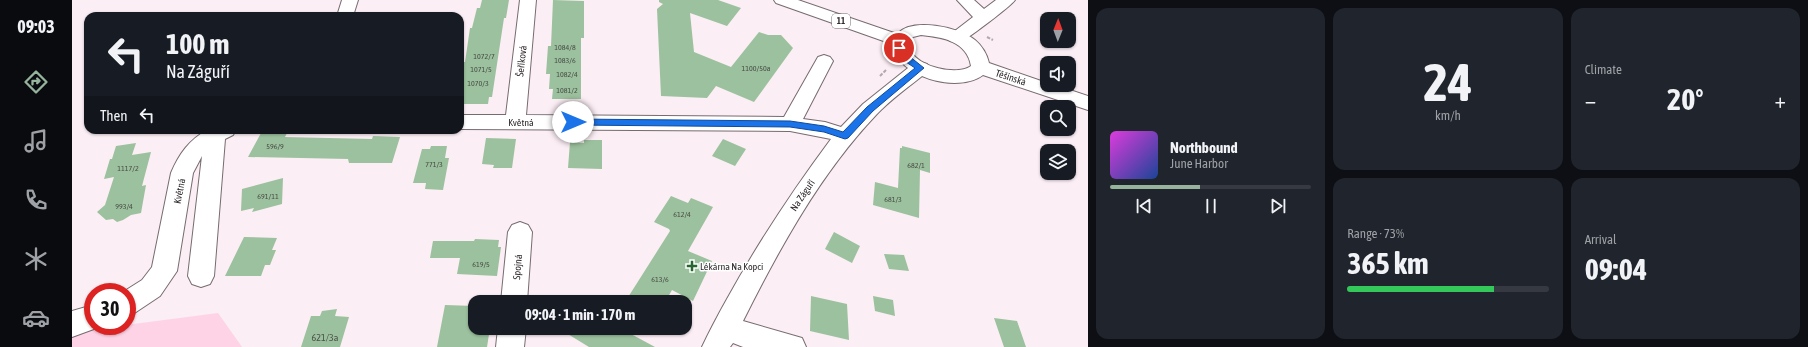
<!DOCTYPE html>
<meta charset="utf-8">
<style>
:root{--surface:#171b24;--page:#20242c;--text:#f1f3f6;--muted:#9ea1a6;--line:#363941;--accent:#96b49c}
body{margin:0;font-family:"Asap Condensed",sans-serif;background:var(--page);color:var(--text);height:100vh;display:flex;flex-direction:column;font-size:15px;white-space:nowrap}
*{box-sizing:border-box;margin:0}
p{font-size:13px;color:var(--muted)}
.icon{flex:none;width:22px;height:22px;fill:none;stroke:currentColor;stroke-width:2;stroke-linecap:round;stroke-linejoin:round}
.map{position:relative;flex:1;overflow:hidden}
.drawer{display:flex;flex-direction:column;gap:8px;padding:8px;background:#0d0f14;width:720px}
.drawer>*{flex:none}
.guide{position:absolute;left:12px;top:12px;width:380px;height:122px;border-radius:12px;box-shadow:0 1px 3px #0004;background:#171b24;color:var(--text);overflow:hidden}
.needle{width:26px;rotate:1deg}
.controls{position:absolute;left:968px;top:12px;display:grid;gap:8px}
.controls a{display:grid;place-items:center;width:36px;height:36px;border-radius:8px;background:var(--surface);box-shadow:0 1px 3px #0004;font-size:20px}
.speed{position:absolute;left:12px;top:283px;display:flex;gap:8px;font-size:20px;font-weight:700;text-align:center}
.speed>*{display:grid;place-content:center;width:52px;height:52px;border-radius:50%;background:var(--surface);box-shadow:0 1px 3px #0004;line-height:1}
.speed .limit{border:6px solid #d22;background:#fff;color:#111}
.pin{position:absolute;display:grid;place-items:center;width:34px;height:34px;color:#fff;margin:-17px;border:2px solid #fff;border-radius:50%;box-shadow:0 1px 4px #0007}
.me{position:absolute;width:44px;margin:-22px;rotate:90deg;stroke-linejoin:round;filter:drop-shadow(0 0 3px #0008)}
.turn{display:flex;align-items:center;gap:14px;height:84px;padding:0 16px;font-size:18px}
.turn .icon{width:52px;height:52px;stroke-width:2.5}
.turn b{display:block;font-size:28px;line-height:34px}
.then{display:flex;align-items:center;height:38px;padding:0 16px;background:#0003;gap:8px;font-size:15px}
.big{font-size:30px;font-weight:700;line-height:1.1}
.drawer .card{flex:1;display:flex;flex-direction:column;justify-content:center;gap:6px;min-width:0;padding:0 14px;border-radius:12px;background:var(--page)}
.drawer .dial{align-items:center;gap:0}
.dial b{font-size:52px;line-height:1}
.song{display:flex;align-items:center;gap:12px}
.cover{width:48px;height:48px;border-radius:6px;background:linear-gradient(135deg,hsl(300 70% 55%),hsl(220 70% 35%))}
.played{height:4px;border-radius:2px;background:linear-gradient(90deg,var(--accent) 45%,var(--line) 45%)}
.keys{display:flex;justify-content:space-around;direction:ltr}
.heat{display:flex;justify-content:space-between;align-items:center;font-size:22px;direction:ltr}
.charge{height:6px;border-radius:3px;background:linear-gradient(90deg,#34c759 73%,var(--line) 0)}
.drawer .tiles{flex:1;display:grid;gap:8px;grid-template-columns:repeat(3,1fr)}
.card:first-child{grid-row:span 2}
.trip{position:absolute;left:396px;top:295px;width:224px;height:40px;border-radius:12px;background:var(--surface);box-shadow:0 1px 3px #0004;font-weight:700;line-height:40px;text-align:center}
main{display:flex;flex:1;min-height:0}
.tab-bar{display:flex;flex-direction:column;width:72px;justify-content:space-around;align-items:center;background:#090b0e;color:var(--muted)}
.tab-bar .icon{width:28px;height:28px}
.tab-bar .active{color:var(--accent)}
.tab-bar b{font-size:18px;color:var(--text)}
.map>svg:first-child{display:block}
.green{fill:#fed3e6}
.building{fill:#9cc19e}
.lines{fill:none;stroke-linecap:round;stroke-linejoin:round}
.minor-casing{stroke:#766b6f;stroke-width:2}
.major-casing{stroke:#766b6f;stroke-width:2}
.path{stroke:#b2a8ad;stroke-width:2;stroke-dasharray:3.5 1.5;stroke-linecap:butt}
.minor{fill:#fff;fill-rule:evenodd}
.major{fill:#fff;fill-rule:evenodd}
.route{fill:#1a73e8;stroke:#114b97}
.poi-dot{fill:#27662f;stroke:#fff;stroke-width:1.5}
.labels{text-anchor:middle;stroke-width:3;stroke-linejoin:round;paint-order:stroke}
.number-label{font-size:8px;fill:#4b5049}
.shield{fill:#fff;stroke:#6e6b6c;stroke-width:1}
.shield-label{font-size:9px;font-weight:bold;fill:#302b2d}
.street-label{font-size:10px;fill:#302b2d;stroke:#fff}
.poi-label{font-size:10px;fill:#302b2d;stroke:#fff;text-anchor:start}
.near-number-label{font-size:10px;fill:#4b5049}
</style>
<main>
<nav class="tab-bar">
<b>09:03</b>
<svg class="icon active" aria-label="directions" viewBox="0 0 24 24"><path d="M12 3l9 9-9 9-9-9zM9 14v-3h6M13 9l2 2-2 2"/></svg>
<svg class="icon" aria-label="music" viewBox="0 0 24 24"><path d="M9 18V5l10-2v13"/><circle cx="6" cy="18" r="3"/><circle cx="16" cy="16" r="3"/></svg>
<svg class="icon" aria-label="phone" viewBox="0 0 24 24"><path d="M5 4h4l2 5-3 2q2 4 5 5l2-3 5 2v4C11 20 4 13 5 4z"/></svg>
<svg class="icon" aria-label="climate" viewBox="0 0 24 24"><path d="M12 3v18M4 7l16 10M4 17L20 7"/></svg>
<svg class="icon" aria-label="car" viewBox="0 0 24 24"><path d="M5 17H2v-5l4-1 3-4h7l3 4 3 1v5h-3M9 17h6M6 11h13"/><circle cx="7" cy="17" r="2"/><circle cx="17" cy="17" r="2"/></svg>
</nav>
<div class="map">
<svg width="1016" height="347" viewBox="0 0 1016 347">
<rect width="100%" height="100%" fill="#fbeef4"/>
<path class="green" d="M146,313L170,347H0V332Z"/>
<path class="building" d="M410,0H437L434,18H432L420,97H417L416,104H388V62H393L398,28H400L405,8H408Z
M481,0L512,1V38H509V99H480L481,89H477L478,74H474L476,46H479Z
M587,0H646L669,8L655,26L618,13L622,52L659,67L687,32L696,35H709L721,48L682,102L644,86L635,98L589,96L585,9L591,4L587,2Z
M199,131H216L213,137L300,139L301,136L328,137L320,163H277L276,159L176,157L189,133L198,132Z
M414,138L444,139L440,168H421L422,165L410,164Z
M651,139L674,149L663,166L640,156Z
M512,140H530V169L496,168L498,142L512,143Z
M64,143L60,155L79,152L70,186L74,185L69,213L59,215L51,220L45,222L41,219L34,220L25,212L33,205L42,177L32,179L38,159H40L44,146Z
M359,146H375L373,158H377L371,190L353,189L354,183H341L350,149H358Z
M830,146L858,153V173L848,170L847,218L801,205L803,182L826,188L828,148H830Z
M211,178L210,204L180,212L182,208L169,211L170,189Z
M599,196L616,203L619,198L641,207L616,251L640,261L621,301L600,290L593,302H553L598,231L597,229L582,222Z
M762,232L788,246L780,263L753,249Z
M172,237L205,238L200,250H204L198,265H193L189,276H153Z
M403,239L427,240L426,247H429L425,276L385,274L388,258H358L361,241H402Z
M812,254L832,255L837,271L817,269Z
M739,296L775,304L777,340L738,331Z
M801,296L821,300L823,316L803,311Z
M373,305L403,306V328H418L415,347H365Z
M265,309L263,316L277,317L268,347H229L239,316H248L250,311Z
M922,318L945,321L954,347H932Z
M486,328H562L559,334L583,347H517Z"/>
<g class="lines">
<g class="minor-casing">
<path id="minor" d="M270,0H286L281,16H265Z
M448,0H464L454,115L712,117L746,57L752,55L758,57L761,61L731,119L753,122L769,127L791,104L841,64L848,62L855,64L857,68L855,72C838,86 819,99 804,115C748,174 707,249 671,321L730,338L734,347H671L661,343L658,347H630C638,330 646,315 655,299C686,243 721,190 759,139L718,131L388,129V115H434Z
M885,0H902L912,9L924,0H943C939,6 898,37 890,41C886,43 882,42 878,41L875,37L901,17Z
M135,130H164L161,135L153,139L142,276L138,284L129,287L120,284L116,276L130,156L121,173L105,271L88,296L64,312L55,316V292H51L70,280L80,267L99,173C107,154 117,140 135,130Z
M448,222L456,225L460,232L455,302H429L436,232L440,225Z
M21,305V326H30L0,337V311Z
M426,328H454L452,347H424Z"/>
</g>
<g class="major-casing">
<path id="major" d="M702,0H726L825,34C840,17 887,27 903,40C910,46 915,54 917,63L975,83V85H983L1016,96V110L911,75C886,94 825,77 820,44L704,3ZM849,35C870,37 895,41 899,66C885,76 846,67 839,51C838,48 838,45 837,42L841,37Z"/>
</g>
<path class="path" d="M915,37L921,40
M808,76L815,69"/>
<use href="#minor" class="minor"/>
<use href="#major" class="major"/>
</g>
<path class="route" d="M827,45L830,46L837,56L852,68L801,111L776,138L773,139L752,132L718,127L501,125L497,122L501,119L718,121L752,126L771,132L795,107L843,68L831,60L824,48Z"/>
<path class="poi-dot" d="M618 260h4v4h4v4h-4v4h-4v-4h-4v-4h4z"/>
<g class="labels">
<g class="number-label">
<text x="493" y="50">1084/8</text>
<text x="412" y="59">1072/7</text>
<text x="493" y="63">1083/6</text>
<text x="684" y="71">1100/50a</text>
<text x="409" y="72">1071/5</text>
<text x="495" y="77">1082/4</text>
<text x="406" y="86">1070/3</text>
<text x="495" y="93">1081/2</text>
<text x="203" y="149">596/9</text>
<text x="362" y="167">771/3</text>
<text x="844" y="168">682/1</text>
<text x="56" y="171">1117/2</text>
<text x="196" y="199">691/11</text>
<text x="821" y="202">681/3</text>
<text x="52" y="209">993/4</text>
<text x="610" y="217">612/4</text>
<text x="409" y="267">619/5</text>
<text x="588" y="282">613/6</text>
</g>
<rect class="shield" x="760" y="14" width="18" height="14" rx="3"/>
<g class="shield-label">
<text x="769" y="24">11</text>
</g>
<g class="street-label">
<text transform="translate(449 61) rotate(-84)" y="4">Šeříková</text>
<text transform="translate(939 77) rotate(18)" y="4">Těšínská</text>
<text x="449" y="126">Květná</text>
<text transform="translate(107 191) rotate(-79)" y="4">Květná</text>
<text transform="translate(730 195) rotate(-56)" y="4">Na Záguří</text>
<text transform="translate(445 267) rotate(-85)" y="4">Spojná</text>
</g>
<g class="poi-label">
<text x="628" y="270">Lékárna Na Kopci</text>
</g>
<g class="near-number-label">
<text x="253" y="341">621/3a</text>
</g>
</g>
</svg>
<div class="controls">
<a><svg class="needle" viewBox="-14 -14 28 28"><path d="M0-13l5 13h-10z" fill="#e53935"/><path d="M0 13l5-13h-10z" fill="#9ea1a6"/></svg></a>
<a><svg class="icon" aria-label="sound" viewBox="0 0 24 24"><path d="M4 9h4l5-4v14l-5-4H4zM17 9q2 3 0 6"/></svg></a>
<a><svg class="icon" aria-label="search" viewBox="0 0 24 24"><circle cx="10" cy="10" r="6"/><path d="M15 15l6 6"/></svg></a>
<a><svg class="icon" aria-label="layers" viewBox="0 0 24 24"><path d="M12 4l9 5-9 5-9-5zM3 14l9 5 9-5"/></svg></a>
</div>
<div class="speed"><div class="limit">30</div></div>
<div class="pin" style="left:827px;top:48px;background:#d93025"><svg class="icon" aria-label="arrive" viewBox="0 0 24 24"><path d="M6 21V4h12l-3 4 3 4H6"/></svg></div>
<svg class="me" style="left:501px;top:122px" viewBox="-20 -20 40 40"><circle r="19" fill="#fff"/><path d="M0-13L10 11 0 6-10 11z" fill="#1a73e8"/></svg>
<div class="trip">09:04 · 1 min · 170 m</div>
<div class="guide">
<div class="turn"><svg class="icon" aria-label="left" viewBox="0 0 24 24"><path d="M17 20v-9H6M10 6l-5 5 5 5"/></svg><div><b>100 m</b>Na Záguří</div></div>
<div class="then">Then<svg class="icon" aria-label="left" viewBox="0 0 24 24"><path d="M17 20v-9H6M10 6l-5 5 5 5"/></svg></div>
</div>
</div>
<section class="drawer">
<div class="tiles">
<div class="card">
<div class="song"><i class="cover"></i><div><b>Northbound</b><p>June Harbor</p></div></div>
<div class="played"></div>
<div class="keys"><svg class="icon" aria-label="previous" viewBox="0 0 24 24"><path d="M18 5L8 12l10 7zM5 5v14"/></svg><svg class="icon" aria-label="pause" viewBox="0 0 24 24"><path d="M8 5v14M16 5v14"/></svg><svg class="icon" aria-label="next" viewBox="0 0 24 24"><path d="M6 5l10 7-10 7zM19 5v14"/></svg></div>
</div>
<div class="card dial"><b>24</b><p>km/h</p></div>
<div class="card"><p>Climate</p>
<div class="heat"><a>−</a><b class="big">20°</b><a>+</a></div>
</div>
<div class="card"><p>Range · 73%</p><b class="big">365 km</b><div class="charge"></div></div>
<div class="card"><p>Arrival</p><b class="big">09:04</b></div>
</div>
</section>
</main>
